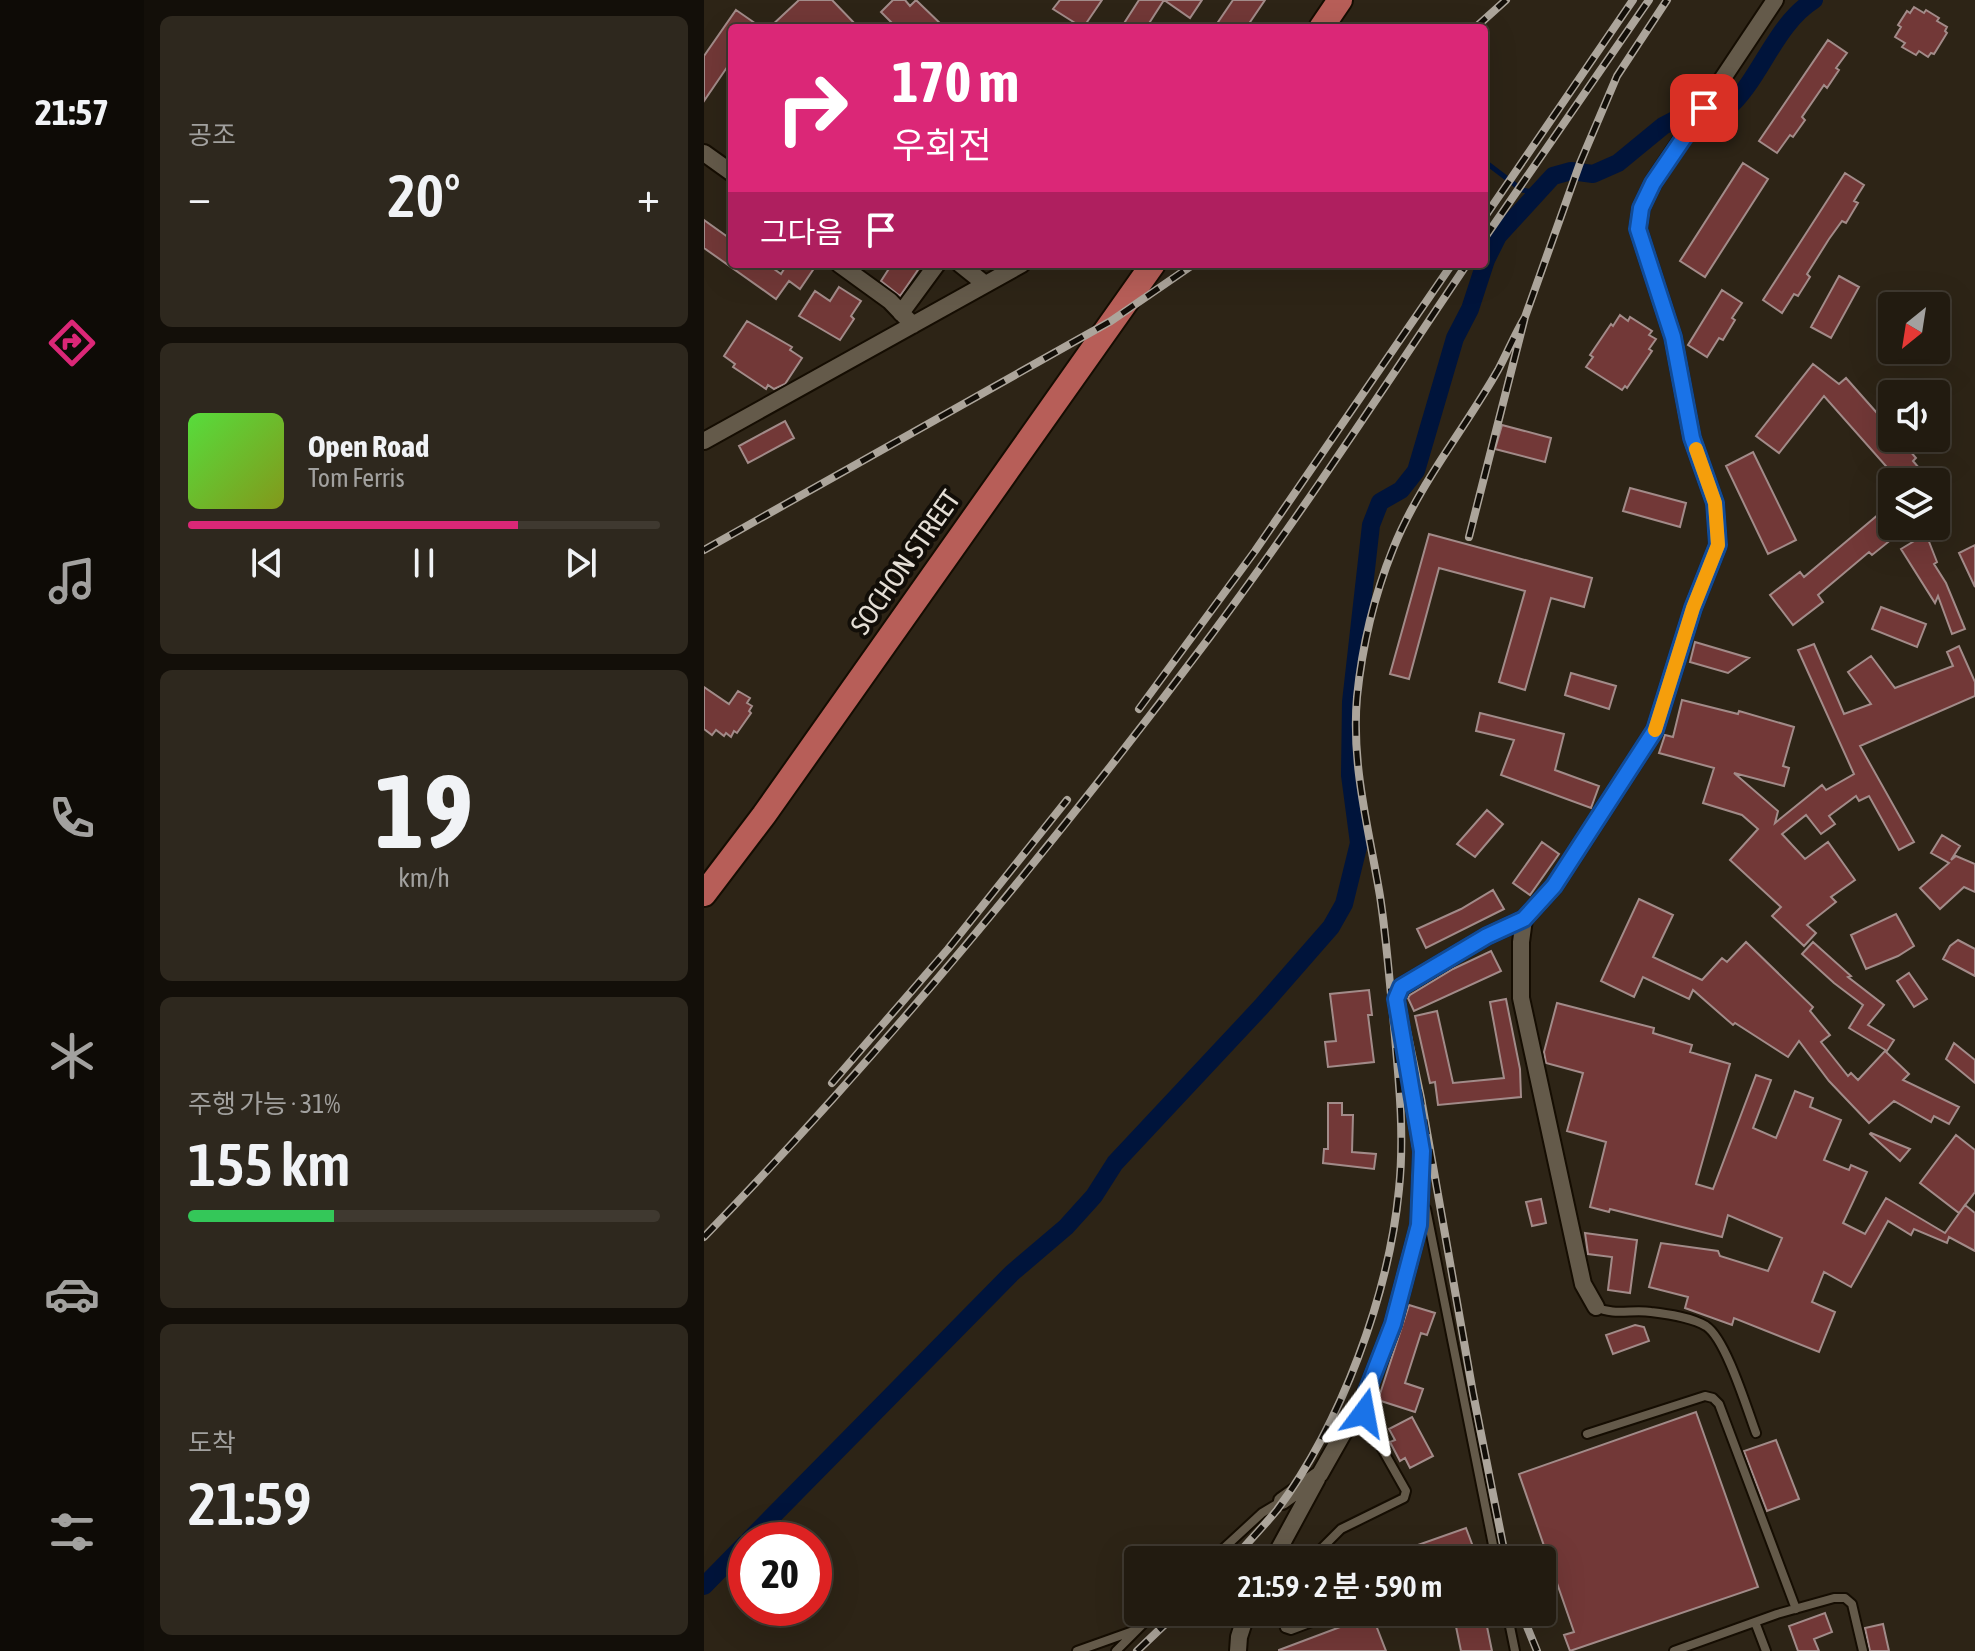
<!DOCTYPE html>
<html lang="ko">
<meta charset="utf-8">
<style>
:root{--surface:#221b10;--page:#2e281e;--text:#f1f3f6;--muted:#a2a19f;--line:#3f3930;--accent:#db2777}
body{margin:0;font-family:"Asap Condensed","Noto Sans KR",sans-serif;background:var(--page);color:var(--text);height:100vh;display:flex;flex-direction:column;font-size:30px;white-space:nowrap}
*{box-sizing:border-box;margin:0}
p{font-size:26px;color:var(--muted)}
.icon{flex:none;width:44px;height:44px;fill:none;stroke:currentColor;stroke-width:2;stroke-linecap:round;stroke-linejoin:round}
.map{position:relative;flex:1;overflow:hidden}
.side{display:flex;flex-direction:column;gap:16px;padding:16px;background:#130f09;width:560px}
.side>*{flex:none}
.hud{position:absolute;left:24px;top:24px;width:760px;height:244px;border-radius:8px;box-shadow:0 8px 32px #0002,0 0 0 2px var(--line);background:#db2777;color:#fff;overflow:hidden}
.needle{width:52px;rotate:210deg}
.fabs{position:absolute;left:1174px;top:292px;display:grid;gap:16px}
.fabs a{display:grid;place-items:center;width:72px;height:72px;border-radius:8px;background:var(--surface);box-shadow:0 8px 32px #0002,0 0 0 2px var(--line);font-size:40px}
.speed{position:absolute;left:24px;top:1522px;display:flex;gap:16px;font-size:40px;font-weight:700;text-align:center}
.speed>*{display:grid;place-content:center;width:104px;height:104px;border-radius:50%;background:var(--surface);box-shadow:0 8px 32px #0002,0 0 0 2px var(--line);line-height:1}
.speed .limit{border:12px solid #d22;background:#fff;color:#111}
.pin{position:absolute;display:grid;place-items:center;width:68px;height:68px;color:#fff;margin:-34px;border-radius:16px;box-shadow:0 4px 12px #0006}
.me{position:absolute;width:88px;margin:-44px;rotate:13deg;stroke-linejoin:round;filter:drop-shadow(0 0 6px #0008)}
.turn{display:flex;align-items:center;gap:28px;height:168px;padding:0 32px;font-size:36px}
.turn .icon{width:104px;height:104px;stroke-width:2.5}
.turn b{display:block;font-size:56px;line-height:68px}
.then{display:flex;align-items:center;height:76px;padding:0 32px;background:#0003;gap:16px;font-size:30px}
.big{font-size:60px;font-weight:600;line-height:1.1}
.side .card{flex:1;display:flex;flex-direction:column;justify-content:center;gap:12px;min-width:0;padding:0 28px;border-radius:12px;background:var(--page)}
.side .dial{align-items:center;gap:0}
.dial b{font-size:104px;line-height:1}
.song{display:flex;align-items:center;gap:24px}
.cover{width:96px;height:96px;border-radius:12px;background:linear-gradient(135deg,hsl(110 70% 55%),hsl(70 70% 35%))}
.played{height:8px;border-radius:4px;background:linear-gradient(90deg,var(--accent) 70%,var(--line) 70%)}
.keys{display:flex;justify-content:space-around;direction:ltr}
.heat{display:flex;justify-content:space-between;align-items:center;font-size:44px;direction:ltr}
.charge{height:12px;border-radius:6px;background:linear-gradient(90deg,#34c759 31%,var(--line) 0)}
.trip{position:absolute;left:420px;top:1546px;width:432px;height:80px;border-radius:8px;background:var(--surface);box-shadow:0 8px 32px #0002,0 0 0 2px var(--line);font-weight:600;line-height:80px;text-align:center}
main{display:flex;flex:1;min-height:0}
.tab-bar{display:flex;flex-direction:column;width:144px;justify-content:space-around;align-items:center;background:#0e0b06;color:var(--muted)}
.tab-bar .icon{width:56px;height:56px}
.tab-bar .on{color:var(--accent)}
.tab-bar b{font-size:36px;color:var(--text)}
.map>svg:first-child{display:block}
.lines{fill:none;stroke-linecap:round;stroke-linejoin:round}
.stream{stroke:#00143b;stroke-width:5}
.canal{stroke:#00143b;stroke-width:18}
.building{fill:#723837;stroke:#a28b89;stroke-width:2}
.lane-casing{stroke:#150d02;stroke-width:12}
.street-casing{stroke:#150d02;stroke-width:20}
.primary-casing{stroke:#150d02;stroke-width:28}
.lane{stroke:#645a4a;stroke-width:8}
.street{stroke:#645a4a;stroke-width:16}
.primary{stroke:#b75e58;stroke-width:24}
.rail-casing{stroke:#aca59b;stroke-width:8}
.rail{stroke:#120e08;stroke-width:5;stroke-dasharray:15;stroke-linecap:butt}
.route-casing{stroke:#114b97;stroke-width:20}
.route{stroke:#1a73e8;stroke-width:14}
.slow{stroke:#f59e0b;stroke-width:14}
.labels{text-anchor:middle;stroke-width:8;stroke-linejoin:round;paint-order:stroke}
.street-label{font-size:28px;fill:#e4ded5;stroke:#120e08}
</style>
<main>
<nav class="tab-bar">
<b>21:57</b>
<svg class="icon on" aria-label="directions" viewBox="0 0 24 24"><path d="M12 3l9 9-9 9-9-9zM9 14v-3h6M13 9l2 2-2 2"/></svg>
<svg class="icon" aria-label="music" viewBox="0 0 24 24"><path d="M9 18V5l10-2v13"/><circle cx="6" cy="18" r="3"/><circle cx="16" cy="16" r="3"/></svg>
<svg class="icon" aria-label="phone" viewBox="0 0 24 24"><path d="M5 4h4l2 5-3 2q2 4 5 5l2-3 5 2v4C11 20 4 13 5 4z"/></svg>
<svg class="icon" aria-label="climate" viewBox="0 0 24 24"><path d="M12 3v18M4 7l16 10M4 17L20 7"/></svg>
<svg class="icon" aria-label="car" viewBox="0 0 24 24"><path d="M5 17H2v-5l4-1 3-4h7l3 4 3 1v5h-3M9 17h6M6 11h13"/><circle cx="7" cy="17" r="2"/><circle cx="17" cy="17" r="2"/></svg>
<svg class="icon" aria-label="filters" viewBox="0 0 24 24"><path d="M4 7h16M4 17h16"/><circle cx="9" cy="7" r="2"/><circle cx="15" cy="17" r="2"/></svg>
</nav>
<section class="side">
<div class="card"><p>공조</p>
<div class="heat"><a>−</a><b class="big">20°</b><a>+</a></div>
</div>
<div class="card">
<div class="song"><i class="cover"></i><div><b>Open Road</b><p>Tom Ferris</p></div></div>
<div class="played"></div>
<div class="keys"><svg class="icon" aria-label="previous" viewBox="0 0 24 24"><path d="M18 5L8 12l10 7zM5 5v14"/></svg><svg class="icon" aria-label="pause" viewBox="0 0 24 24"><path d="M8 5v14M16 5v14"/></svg><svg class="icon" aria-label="next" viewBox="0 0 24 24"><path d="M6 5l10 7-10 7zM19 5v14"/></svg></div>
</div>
<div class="card dial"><b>19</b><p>km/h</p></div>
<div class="card"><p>주행 가능 · 31%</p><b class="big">155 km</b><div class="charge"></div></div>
<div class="card"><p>도착</p><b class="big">21:59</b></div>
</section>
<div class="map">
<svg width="1271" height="1651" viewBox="0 0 1271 1651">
<rect width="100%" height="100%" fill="#2d2416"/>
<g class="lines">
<path class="stream" d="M780,161L818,190L833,193"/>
<path class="canal" d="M45,1540L308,1273L362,1227L390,1196L411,1163L557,1007L627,927L640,904L655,843L646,775L647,702L667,525L676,502L697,490L712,471L751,338L766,309L782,260L794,236L849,176L867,171L889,174L914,163L959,126L982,114L1007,118C1014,114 1022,110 1028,104C1059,73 1072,24 1110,0
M0,1586L42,1543"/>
</g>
<path class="building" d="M95,0H128L155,28H65Z
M189,0H201L206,6L212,0L241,28H193L177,12Z
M356,0H398L379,28L349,9Z
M435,0H498L486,18L460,0L442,28H417Z
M529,0H561L542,28H510Z
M1210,7L1220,13L1222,10L1235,18L1233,21L1243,27L1241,31L1243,33L1230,54L1227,53L1224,57L1215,51L1212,55L1198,47L1201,43L1191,37L1197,27L1194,25L1203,11L1206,13Z
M32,10L58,28H28V60L0,101V56Z
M1124,40L1143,53L1132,68L1135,70L1123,88L1120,85L1098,117L1101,120L1089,137L1086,135L1073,153L1055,141Z
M1039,163L1064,179L1001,277L976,261Z
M1141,173L1160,185L1150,201L1154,203L1142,223L1138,221L1125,239L1103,274L1106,277L1094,296L1090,294L1078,313L1059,300Z
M0,220L28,240V264H63L77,274L83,264H113L96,289L85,281L72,299L0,248Z
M188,264H218L196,296L177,281Z
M1135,276L1155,287L1127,338L1107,327Z
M135,287L157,301L147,316L150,319L136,340L95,316L111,291L126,301Z
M1018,290L1038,303L1028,318L1031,320L1019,340L1015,338L1003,357L984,345Z
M916,315L924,321L926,317L948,331L945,335L952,339L945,349L948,351L923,388L921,386L918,390L882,367L889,357L886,355L907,324L909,326Z
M43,321L88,347L86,350L98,358L81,384L70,389L64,385L62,389L29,367L31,364L20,356Z
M1109,364L1135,384L1142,378L1188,430V438H1195L1212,458L1209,461L1227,482H1196L1120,396L1075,453L1052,436Z
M81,421L90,438L44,463L35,446Z
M798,425L847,438L841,462L791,449Z
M1049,452L1092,540L1064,554L1022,466Z
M926,488L982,503L976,527L919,511Z
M1188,503V526H1204L1168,555L1165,552L1114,595L1119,602L1089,625L1066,595L1096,572L1100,577Z
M725,534L888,578L880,607L847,598L821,690L795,682L821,591L735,568L705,679L686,674Z
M1222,534L1233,562L1230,564L1242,583L1261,629L1248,634L1234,596L1231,603L1197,549Z
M1271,545V587L1255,553Z
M1177,607L1222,624L1213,647L1168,629Z
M991,642L1045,658L1024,673L986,662Z
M1110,644L1140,714L1167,704L1144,672L1167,656L1191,688L1249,666L1243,652L1255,646L1271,682V696L1156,746L1210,842L1195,850L1165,796L1155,801L1152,796L1125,816L1131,824L1117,834L1102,815L1078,834L1101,859L1124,842L1151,880L1127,897L1132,902L1103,925L1112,933L1100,946L1068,916L1077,907L1026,860L1054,829L1038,815L999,803L1010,768L955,753L961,735L969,737L978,700L1034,714L1035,711L1090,727L1079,766L1085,768L1080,786L1030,773L1074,811L1071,823L1118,785L1122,790L1150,774L1094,650Z
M867,673L912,686L905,709L861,695Z
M0,687L25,704L34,691L46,698L43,703L48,706L45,711L47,713L33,733L30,731L27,737L22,733L20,736L12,730L8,735L0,729Z
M776,713L860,734L851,770L895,786L887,808L797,775L810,740L772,731Z
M783,810L799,824L771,857L753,844Z
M1238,835L1256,846L1247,860L1252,856L1271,864V892L1260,887L1236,909L1216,888L1245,863L1227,853Z
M838,842L855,854L826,895L809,883Z
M789,890L800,909L722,948L713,929L757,909Z
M935,899L969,915L949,957L998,980L1018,958L1023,962L1042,942L1109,1007L1106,1011L1126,1035L1117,1042L1144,1076L1147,1073L1154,1080L1181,1051L1205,1074L1199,1080L1255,1107L1245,1124L1230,1116L1227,1122L1190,1101L1165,1123L1125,1081L1095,1041L1084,1057L1031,1023L1029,1025L989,990L985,999L939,977L930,997L897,981Z
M1192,914L1210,946L1194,956L1162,969L1147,935Z
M1254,940L1271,949V976L1239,959L1246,946Z
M1109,942L1147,976L1144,977L1180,1005L1164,1025L1190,1040L1183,1051L1145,1028L1159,1005L1130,983L1098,954Z
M787,951L797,971L710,1011L704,998L706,995L749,969Z
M1205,973L1223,999L1210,1007L1193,981Z
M665,990L668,1015H664L670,1062L624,1067L621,1042L632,1041L626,994Z
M802,999L816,1069L817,1097L734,1105L731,1082L726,1083L711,1016L733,1011L749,1083L800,1078L786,1002Z
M853,1003L950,1028L949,1033L988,1045L986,1052L1026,1064L992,1184L1009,1189L1052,1075L1067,1080L1049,1128L1072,1138L1091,1091L1109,1098L1106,1107L1137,1120L1120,1160L1145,1170L1147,1165L1163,1172L1139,1223L1161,1234L1182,1198L1241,1233L1261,1205L1271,1213V1251L1245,1237L1243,1243L1210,1229L1207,1235L1184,1221L1147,1287L1120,1272L1108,1302L1131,1312L1115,1352L1030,1318L1028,1325L981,1308L984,1297L945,1287L957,1243L1014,1251L1016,1256L1064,1271L1078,1238L1024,1215L1018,1237L906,1209L905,1212L886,1207L902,1142L863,1131L879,1073L842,1063L840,1052Z
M1250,1043L1271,1060V1083L1242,1059Z
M624,1103H638V1115H649L648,1152L672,1154L670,1169L619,1163L620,1149H624Z
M1167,1133L1206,1149L1196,1161L1166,1134Z
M1252,1135L1271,1150V1192L1255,1213L1216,1183Z
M837,1199L842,1223L828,1226L822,1202Z
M881,1233L933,1240L926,1293L904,1290L908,1257L884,1254Z
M705,1305L731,1313L723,1335L717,1333L701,1383L719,1389L711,1412L674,1400Z
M931,1325L940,1327L945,1341L909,1354L902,1335Z
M992,1412L1054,1587L866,1651L860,1635L870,1632L815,1474Z
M708,1417L729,1456L706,1468L701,1458L696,1461L686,1442L691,1440L685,1429Z
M1072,1440L1095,1499L1063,1511L1040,1451Z
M762,1528L774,1560H677V1558Z
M749,1612H780L788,1651H757Z
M1121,1613L1128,1632L1110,1639L1115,1651H1094L1085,1626Z
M668,1615L682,1651H575V1650Z
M1179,1624L1185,1651H1166L1161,1628Z"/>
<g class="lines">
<g class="lane-casing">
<path id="lane" d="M722,1209L792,1560
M892,1307C910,1316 928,1309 947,1312C964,1314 987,1317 1002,1326C1022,1339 1043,1409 1052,1433
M883,1434L1001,1396L1009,1398L1015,1404L1092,1609
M507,1560L558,1513L578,1501
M606,1560L637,1529L700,1498L702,1491L664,1424L661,1404
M577,1612L581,1628L587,1630L624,1616
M803,1612L811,1651
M1051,1622L1062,1651
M373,1651L432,1630
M412,1651L451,1612
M970,1651L1073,1614L1130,1598H1141L1148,1604L1159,1651"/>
</g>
<g class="street-casing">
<path id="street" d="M0,153L28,173
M135,264L186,301L209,325
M256,264L281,284
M197,313L233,264
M0,441L318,264
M820,919L817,942V998L879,1284L892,1307
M578,1501L616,1474L663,1391L689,1324L715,1225L718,1151L692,999L697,987L783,936L820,919L850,886L951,730L989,608L1014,545L1011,503L988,438L969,337L934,229L937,208L949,183L1071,0
M569,1560L613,1479
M534,1651L535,1637L543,1612"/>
</g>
<g class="primary-casing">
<path id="primary" d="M617,28L636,0
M0,894L60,815L449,264"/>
</g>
<use href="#lane" class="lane"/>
<use href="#street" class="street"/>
<use href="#primary" class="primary"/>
<g class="rail-casing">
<path id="rail" d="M771,28L802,0
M780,218L929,0
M780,239L945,0
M765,537L821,317L876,163L913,76L963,0
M0,550L407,321L490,264
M435,709L551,551L748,264
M697,1002L717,1098L769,1393L802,1560
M128,1083L244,949L363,800
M0,1237C182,1049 348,847 505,638C596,516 679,389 763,264
M529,1560C543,1543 559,1527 573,1510C637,1424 685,1295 695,1189C701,1131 694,1072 689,1015C685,976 682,935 676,896C665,830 647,765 653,697C658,647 670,596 689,549C715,484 760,430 794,370C803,353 811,334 821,317
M817,1612L833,1651
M433,1651L474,1612"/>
</g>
<use href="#rail" class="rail"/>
</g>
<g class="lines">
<g class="route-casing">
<path id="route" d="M660,1413L663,1391L689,1324L715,1225L718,1151L692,999L697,987L783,936L820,919L850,886L951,730L989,608L1014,545L1011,503L988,438L969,337L934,229L937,208L949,183L1000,108"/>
</g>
<use href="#route" class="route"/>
<path class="slow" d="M951,730L989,608L1014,545L1011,503L992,449"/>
</g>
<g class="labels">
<g class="street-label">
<text transform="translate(201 562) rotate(-55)" y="10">SOCHON STREET</text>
</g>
</g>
</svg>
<div class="fabs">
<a><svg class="needle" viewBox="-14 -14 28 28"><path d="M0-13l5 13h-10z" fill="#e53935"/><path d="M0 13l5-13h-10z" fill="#a2a19f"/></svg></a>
<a><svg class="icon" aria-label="sound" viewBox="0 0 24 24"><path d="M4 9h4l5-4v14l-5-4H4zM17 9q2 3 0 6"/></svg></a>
<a><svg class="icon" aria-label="layers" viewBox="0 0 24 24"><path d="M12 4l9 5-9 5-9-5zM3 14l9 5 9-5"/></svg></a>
</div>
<div class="speed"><div class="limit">20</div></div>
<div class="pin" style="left:1000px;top:108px;background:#d93025"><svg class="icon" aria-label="arrive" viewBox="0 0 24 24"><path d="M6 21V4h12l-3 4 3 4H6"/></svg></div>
<svg class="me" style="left:660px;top:1413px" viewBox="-20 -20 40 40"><path d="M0-17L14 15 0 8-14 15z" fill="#1a73e8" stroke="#fff" stroke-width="4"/></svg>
<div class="trip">21:59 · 2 분 · 590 m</div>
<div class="hud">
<div class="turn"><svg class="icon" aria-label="right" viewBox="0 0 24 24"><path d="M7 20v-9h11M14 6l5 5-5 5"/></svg><div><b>170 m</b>우회전</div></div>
<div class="then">그다음<svg class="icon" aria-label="arrive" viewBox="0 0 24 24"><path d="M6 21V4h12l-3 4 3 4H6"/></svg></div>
</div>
</div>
</main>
